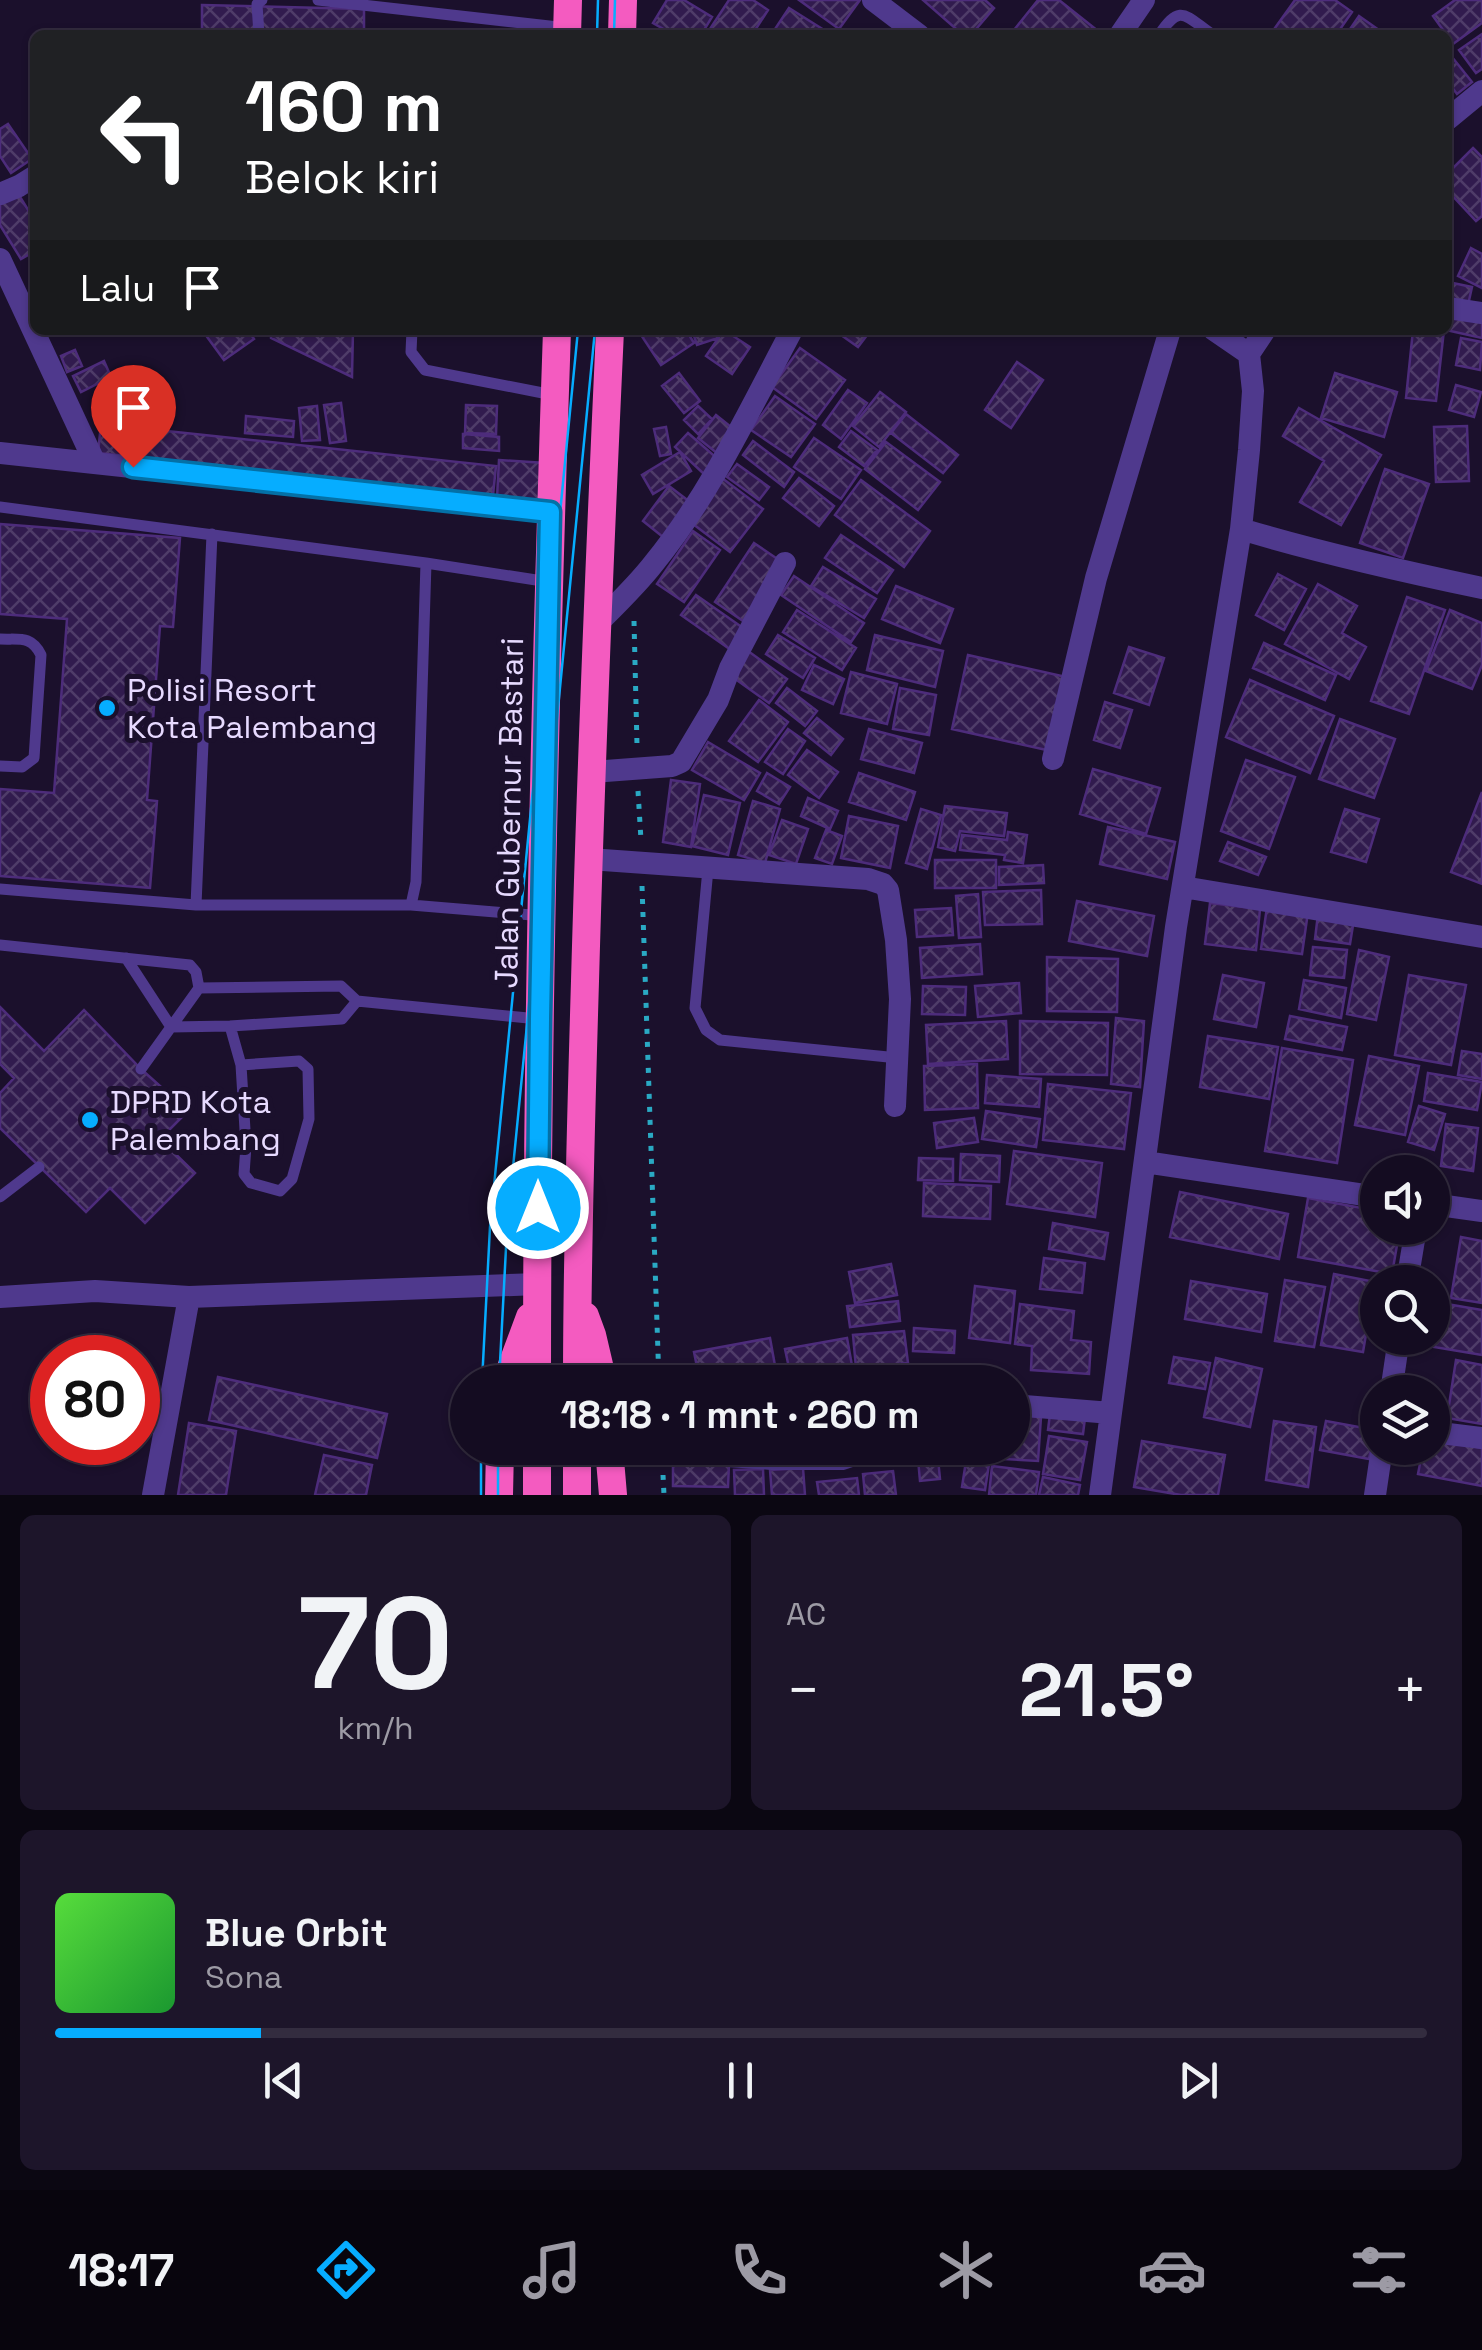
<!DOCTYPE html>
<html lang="id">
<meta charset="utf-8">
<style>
:root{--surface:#140c21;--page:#1d152a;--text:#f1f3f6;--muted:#9d9ba5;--line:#332c3f;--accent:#06adff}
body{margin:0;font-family:"Space Grotesk",sans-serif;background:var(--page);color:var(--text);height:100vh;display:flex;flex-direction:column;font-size:38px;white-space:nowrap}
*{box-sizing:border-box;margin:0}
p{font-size:32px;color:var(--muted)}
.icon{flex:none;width:55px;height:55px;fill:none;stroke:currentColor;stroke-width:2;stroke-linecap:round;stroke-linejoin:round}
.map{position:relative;height:1495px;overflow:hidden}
.panel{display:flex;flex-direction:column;gap:20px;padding:20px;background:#0b0712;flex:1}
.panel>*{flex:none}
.top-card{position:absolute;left:30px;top:30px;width:1422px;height:305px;border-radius:15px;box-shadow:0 2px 8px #0004,0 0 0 2px var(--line);background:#202124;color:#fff;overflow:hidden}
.buttons{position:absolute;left:1360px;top:1155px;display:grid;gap:20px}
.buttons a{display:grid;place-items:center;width:90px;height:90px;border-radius:50%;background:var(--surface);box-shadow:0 2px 8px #0004,0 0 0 2px var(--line);font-size:50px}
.speed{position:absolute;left:30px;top:1335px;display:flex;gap:20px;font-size:50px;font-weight:700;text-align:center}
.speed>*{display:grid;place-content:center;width:130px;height:130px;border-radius:50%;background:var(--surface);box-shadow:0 2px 8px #0004,0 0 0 2px var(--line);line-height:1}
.speed .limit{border:15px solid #d22;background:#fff;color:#111}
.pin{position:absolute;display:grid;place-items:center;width:85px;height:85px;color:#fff;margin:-102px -42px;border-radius:50% 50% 50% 0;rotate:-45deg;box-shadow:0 0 10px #0007}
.pin .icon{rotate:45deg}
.me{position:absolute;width:110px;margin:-55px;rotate:0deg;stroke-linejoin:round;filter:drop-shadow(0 0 8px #0008)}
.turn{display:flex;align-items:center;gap:35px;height:210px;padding:0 50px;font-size:45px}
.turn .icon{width:130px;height:130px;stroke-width:2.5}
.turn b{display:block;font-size:70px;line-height:85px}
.then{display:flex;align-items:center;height:95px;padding:0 50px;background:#0003;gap:20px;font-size:38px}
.big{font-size:75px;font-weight:700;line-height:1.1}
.panel .widget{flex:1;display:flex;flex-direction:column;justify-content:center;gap:15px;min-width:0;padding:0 35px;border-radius:15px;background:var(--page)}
.panel .dial{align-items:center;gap:0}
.dial b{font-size:130px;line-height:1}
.song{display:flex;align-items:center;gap:30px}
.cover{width:120px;height:120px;border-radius:15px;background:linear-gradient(135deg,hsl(110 70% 55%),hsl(130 70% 35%))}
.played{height:10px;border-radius:5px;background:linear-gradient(90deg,var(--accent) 15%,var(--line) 15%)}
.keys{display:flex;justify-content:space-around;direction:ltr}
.heat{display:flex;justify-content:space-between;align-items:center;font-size:55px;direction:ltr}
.panel .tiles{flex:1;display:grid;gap:20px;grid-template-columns:1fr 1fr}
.widget:last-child{grid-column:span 2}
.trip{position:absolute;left:450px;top:1365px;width:580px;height:100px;border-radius:50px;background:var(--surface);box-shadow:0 2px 8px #0004,0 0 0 2px var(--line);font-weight:700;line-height:100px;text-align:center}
.tabs{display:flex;height:160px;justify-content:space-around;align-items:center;background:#08050d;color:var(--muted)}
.tabs .icon{width:70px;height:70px}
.tabs .active{color:var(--accent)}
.tabs b{font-size:45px;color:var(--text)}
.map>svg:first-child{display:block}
.building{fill:url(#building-cross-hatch);stroke:#4d2c7b;stroke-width:2.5}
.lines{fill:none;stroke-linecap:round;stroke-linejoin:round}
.path{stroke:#2aa9c3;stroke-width:5;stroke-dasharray:5 8;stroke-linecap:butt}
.service{stroke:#4f398d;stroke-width:11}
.minor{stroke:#4f398d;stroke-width:22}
.trunk{stroke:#f45bc0;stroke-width:28}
.tram{stroke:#06adff;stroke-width:2.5}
.route-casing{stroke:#0470a6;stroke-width:25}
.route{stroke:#06adff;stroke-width:18}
.poi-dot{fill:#06adff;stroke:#1b102c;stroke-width:4}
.labels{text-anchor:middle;stroke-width:10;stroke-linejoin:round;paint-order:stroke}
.poi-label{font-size:32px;fill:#e7daff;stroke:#1b102c;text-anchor:start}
.street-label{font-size:32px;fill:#e7daff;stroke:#1b102c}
</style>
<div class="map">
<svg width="1482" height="1495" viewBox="0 0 1482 1495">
<defs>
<pattern id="building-cross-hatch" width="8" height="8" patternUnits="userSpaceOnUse" patternTransform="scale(2.5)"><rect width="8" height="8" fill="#311b4e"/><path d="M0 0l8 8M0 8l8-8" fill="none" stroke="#4f3c69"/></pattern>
</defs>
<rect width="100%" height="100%" fill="#1b102c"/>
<path class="building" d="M667,0H684L712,17L701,35H674L653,23Z
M729,0H753L768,10L752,35H706Z
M799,0H860L839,29Z
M923,0H985L994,8L971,35H963Z
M1038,0H1059L1098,31L1095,35H1010Z
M1295,0H1335L1352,12L1336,35H1270Z
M1455,0H1482V23L1453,44L1433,16Z
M202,5L364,9V35H202Z
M789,8L832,35H778L773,32Z
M1359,16L1386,35H1346Z
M1482,34V69L1476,73L1459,50Z
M1448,52L1472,82L1457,94L1448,82Z
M8,124L32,159L11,173L0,156V129Z
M1473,148L1482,157V216L1476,221L1448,191V173Z
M17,192L35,221V251L21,259L0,225V202Z
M1471,248L1482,254V288L1458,276Z
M1448,282L1472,287L1468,305L1448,301Z
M1448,310L1482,318V338L1446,330H1448Z
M202,330H248L254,339L224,360Z
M271,330H353L352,377L271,338Z
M649,330H686L694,343L661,365L641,335Z
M692,330H715L718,338L697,345Z
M724,330L750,347L732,374L706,356Z
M834,330H871L858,347Z
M1413,330H1444L1436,401L1406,398Z
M1461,338L1482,342L1480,370L1456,365Z
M800,348L845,380L816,419L772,387Z
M75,350L82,366L67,372L61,356Z
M104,361L111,377L81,392L73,376Z
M1017,362L1043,380L1011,428L985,410Z
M679,373L700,401L684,413L662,386Z
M1335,373L1397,392L1384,437L1321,418Z
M1456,385L1481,392L1474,417L1449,410Z
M118,387L124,417L105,421L98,391Z
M165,387L168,413L151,415L149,388Z
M848,390L867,403L841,439L823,425Z
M880,392L906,412L879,447L853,426Z
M144,396L147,414L127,417L124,399Z
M775,396L815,424L791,457L751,430Z
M341,403L346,441L330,443L324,405Z
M466,405L497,406L496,434L465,433Z
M317,406L320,440L302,441L299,408Z
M698,406L712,419L698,434L684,420Z
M1299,408L1381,455L1341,525L1300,502L1324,461L1283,436Z
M906,414L958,455L943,473L891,433Z
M716,415L736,431L718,454L698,438Z
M246,416L294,421L293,437L245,433Z
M101,424L496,466L493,495L98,453Z
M1467,426L1469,481L1436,482L1434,427Z
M666,427L671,454L660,456L654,429Z
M851,431L877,450L864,466L839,447Z
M688,433L719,460L705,475L675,447Z
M463,434L499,437V451L463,448Z
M814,438L861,470L841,499L794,467Z
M753,441L794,472L784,487L743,455Z
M886,442L940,482L918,510L865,469Z
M680,452L691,471L653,494L642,475Z
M499,460L545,463L543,502L497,498Z
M737,464L769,487L759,500L727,477Z
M1385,469L1429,484L1403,558L1360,543Z
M722,478L763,509L730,552L689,521Z
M799,478L834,506L819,526L783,498Z
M861,480L930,531L904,567L835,515Z
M669,486L690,502L663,537L643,521Z
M0,524L180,538L173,627L160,626L147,800L157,801L150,888L0,876V789L54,793L67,619L0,614Z
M693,531L720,550L684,602L657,584Z
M841,535L893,570L877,593L825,558Z
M754,543L782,562L743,621L715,602Z
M823,567L876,599L864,618L811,586Z
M1278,574L1306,589L1284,630L1256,615Z
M794,576L864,623L851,642L781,595Z
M1318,584L1357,606L1342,633L1366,647L1349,679L1285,644Z
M896,586L953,609L940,643L882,619Z
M696,595L746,630L731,650L681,615Z
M1407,597L1445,610L1409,714L1371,701Z
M797,610L856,648L842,670L783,632Z
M1450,610L1482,623V665L1472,689L1426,671Z
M778,635L815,658L803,678L766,654Z
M875,635L943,651L935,687L867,670Z
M1264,643L1336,675L1325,700L1253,668Z
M1129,647L1164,658L1149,705L1114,693Z
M748,651L787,679L769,703L731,676Z
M968,655L1066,677L1051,751L952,729Z
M814,665L844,679L833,704L802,690Z
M851,672L897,684L887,724L841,713Z
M1250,680L1334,716L1310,773L1226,737Z
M787,688L817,711L805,726L776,703Z
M900,688L936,695L929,735L893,729Z
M759,700L788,722L758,762L729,741Z
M1105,702L1132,710L1120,748L1094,740Z
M817,718L843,739L831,755L804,733Z
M1340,719L1395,739L1374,798L1319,779Z
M788,729L805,741L783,774L765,762Z
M869,729L922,743L914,773L861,759Z
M708,742L760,773L744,800L692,770Z
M807,750L838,772L819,798L788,775Z
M1246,760L1295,777L1269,849L1221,831Z
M1093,769L1160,788L1146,834L1080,814Z
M767,773L790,787L779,804L757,791Z
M859,773L915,792L906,820L849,802Z
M671,780L700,784L691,847L663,842Z
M1482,792V884L1451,872Z
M704,795L740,803L728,855L692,846Z
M808,798L838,811L830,829L801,816Z
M753,801L780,809L765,863L738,855Z
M945,806L1007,813L1004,836L960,831L955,851L938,847Z
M921,809L941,815L927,869L906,863Z
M1345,809L1379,819L1366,862L1331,852Z
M849,816L898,826L890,868L841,858Z
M782,820L808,829L796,864L769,855Z
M1108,827L1175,842L1167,879L1100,864Z
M826,830L842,836L832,864L815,858Z
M1008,832L1027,835L1023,863L1004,860L1005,855L960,850L962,835L1007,840Z
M1228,842L1266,857L1258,875L1220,861Z
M935,860H996V888H935Z
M1043,865L1044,883L999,885V867Z
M1041,890L1042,924L985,925L983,892Z
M978,894L981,937L959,938L956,896Z
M1077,901L1154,916L1147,956L1069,941Z
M1210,903L1260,909L1256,950L1205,944Z
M1267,907L1308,912L1302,954L1261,949Z
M951,908L953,935L917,937L915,910Z
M1318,914L1354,919L1350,944L1315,939Z
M980,944L982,974L922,978L920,948Z
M1313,947L1347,950L1344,978L1310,975Z
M1359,950L1389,957L1376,1020L1347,1014Z
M1047,957L1118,959L1117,1012L1047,1011Z
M1223,975L1264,983L1256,1027L1214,1019Z
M1409,975L1466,985L1451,1065L1395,1055Z
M1304,980L1346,988L1341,1018L1299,1009Z
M1019,983L1021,1013L978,1017L975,986Z
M923,986L966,987L965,1015L922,1014Z
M0,1007L44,1051L84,1010L141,1069L188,1111L160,1139L195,1173L145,1223L110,1188L86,1212L0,1128V1093L14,1078L0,1064Z
M1290,1016L1347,1027L1342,1050L1285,1039Z
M1116,1018L1144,1021L1140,1087L1111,1084Z
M1006,1021L1008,1059L928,1064L926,1025Z
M1020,1021L1108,1023L1107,1075L1020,1074Z
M1208,1036L1278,1047L1269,1099L1200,1087Z
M1282,1048L1353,1060L1337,1163L1265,1151Z
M1462,1051L1482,1054V1079L1458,1075Z
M1369,1056L1419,1066L1405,1135L1355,1125Z
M977,1064L978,1108L925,1110L924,1066Z
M1428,1073L1482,1082L1477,1110L1424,1101Z
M987,1075L1041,1079L1039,1107L985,1103Z
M1048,1084L1131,1093L1124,1149L1043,1140Z
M1419,1106L1445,1114L1434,1150L1408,1142Z
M986,1111L1040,1119L1036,1147L982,1139Z
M974,1118L978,1142L937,1148L934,1123Z
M1446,1124L1478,1128L1473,1171L1441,1166Z
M1014,1151L1102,1163L1095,1217L1007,1204Z
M961,1154L1000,1156L999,1182L960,1180Z
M919,1158L953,1159V1181L918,1180Z
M924,1183L991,1186L990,1219L923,1216Z
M1180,1192L1288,1214L1279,1259L1170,1237Z
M1308,1198L1378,1211V1228H1400L1392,1274L1298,1257Z
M1053,1223L1108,1233L1104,1259L1049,1249Z
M1461,1237L1482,1241V1303L1451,1298Z
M1044,1258L1085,1263L1082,1293L1040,1289Z
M891,1264L897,1295L855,1303L849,1272Z
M1334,1274L1375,1282L1363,1352L1321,1345Z
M1285,1280L1325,1287L1314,1347L1275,1341Z
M1191,1281L1267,1294L1261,1332L1185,1319Z
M975,1286L1015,1291L1010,1343L969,1338Z
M898,1301L900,1321L850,1327L847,1306Z
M1435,1302L1482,1310V1355L1428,1346L1429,1338H1432Z
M1020,1304L1074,1311L1071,1340L1091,1342L1089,1374L1031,1370L1032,1346L1015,1344Z
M914,1328L955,1331L954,1353L913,1351Z
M904,1331L908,1363L856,1368L853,1335Z
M770,1338L778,1382H700L694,1352Z
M847,1338L855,1382H792L785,1349Z
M1174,1357L1210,1363L1205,1389L1169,1383Z
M1216,1358L1262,1369L1250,1427L1204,1417Z
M1456,1360L1482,1365V1424L1447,1418Z
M923,1367L924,1382H868L867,1373Z
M218,1377L387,1414L377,1458L209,1420Z
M1012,1414L1041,1417L1038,1461L1005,1459L1006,1448H1012Z
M1050,1414L1085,1418L1083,1434L1048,1430Z
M1274,1421L1316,1427L1308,1487L1266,1480Z
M1326,1421L1375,1430L1369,1459L1320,1450Z
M189,1423L236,1431L226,1495H178Z
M1049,1436L1087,1442L1080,1480L1043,1474Z
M1432,1439L1482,1448V1486L1418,1474L1423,1448H1432Z
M1142,1441L1225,1455L1218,1495H1181L1134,1487Z
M917,1448H937L940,1479L920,1481Z
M968,1448L991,1451L985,1490L962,1487Z
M324,1455L372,1465L366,1495H315Z
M673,1463L729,1465L728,1487L673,1486Z
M992,1466L1039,1472L1036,1495H989Z
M803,1468L805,1495H772L770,1470Z
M763,1469L764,1495H735L734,1470Z
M893,1471L896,1495H865L863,1474Z
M1043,1477L1080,1485L1078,1495H1039Z
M857,1478L859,1495H819L817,1482Z"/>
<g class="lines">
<path class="path" d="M634,621L637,745
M638,791L641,840
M642,886L659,1382
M663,1475L664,1495"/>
<path class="service" d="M318,0L567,28
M259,35L257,4L262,0
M1159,35C1181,2 1185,16 1213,35
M412,330L411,352L425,370L553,395
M0,507L426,563L549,582
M0,639C19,640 31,635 41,655L34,758L22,767L0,766
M708,869L695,1008L706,1030L720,1040L898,1058
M0,889L196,905H411L543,916
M196,905L212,534
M411,905L416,882L426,563
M0,945L190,965L196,972L199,988L141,1069
M126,958L171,1027
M199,988L341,986L357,1001L538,1019
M230,1026L241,1065L246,1146L244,1174L251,1183L280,1191L292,1179L309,1119L308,1069L299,1061L241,1065
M171,1027L230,1026L342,1019L357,1001
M0,1197L39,1167"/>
<path class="minor" d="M873,0L919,35
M1120,35L1144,0
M1448,119L1482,91
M0,194L19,186L35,176
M0,259L95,463
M1448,308L1482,313
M1249,354L1265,330
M0,453L550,512
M1241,529C1320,553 1401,571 1482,588
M596,625C616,605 637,585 654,563C711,493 750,409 792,330
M1053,759L1096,578L1170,330
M592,772L672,766L681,762L718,700L730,668L785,563
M589,859L868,879L883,884L888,890L896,940L900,999L895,1106
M1183,887L1482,937
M1145,1162L1378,1197
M1432,1204L1482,1211
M1407,1282L1416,1228
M0,1297L95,1291L189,1297L538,1284
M1391,1392L1399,1338
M1012,1405L1111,1413
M1432,1432L1482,1438
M609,1448L772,1459H842L875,1448
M153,1495L189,1297
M1100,1495L1176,927L1241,529L1249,450L1253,391L1249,354L1214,330
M1375,1495L1382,1448"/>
<path class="trunk" d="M567,35L568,0
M622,35L623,0
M585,1316L592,1335L603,1382
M509,1382L511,1368L530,1317
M537,1382C537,1032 545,681 557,330
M577,1382C577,1249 581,1115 585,981C591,764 600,547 610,330
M537,1448V1495
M577,1448V1495
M609,1448L613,1495
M499,1495L500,1448"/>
<path class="tram" d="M597,35L598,0
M614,35L615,0
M482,1382L490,1227L578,330
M499,1382L507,1229L595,330
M481,1495V1448
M498,1495V1448"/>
</g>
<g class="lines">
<g class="route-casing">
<path id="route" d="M133,467L550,512L540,1019L538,1208"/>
</g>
<use href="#route" class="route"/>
</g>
<g class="poi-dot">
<circle cx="107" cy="708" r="10"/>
<circle cx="90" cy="1120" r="10"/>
</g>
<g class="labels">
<g class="poi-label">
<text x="127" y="701">Polisi Resort<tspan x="127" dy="37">Kota Palembang</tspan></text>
<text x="110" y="1113">DPRD Kota<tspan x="110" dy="37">Palembang</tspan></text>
</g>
<g class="street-label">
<text transform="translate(509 813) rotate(-89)" y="11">Jalan Gubernur Bastari</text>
</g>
</g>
</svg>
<div class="buttons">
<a><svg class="icon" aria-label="sound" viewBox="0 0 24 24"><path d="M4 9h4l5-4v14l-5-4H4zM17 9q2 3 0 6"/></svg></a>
<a><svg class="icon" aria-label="search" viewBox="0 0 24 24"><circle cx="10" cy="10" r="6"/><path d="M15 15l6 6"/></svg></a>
<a><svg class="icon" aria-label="layers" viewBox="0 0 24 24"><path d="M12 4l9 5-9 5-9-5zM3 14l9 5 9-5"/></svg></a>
</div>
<div class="speed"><div class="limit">80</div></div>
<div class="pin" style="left:133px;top:467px;background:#d93025"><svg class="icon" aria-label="arrive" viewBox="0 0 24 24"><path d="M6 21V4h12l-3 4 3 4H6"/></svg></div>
<svg class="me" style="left:538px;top:1208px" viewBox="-20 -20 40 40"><circle r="17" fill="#06adff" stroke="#fff" stroke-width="3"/><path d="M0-11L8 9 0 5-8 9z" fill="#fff"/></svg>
<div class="trip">18:18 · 1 mnt · 260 m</div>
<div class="top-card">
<div class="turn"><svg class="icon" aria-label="left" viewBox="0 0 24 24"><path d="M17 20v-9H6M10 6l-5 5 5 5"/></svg><div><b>160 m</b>Belok kiri</div></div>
<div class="then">Lalu<svg class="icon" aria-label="arrive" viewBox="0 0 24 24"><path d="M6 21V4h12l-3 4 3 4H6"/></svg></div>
</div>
</div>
<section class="panel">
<div class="tiles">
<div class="widget dial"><b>70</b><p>km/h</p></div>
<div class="widget"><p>AC</p>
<div class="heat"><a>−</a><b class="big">21.5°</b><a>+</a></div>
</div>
<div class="widget">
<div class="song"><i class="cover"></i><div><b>Blue Orbit</b><p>Sona</p></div></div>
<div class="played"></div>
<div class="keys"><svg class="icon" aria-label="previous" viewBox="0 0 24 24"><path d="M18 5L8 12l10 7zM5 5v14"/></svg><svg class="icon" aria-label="pause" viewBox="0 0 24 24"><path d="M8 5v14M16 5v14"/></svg><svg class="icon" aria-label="next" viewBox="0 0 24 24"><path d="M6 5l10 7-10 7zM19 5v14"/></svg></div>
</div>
</div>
</section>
<nav class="tabs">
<b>18:17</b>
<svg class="icon active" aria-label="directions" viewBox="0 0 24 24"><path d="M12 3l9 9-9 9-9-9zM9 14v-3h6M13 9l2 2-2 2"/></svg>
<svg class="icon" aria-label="music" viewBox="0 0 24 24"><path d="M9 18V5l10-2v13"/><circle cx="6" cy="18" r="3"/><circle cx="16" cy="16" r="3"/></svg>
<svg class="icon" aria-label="phone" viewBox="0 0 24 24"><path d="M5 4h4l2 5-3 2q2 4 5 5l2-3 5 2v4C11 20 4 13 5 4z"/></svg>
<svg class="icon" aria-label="climate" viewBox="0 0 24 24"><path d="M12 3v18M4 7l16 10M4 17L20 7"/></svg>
<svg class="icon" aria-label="car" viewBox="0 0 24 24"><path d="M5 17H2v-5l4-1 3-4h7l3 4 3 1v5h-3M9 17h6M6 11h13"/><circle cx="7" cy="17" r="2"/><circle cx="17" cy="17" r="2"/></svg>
<svg class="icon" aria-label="filters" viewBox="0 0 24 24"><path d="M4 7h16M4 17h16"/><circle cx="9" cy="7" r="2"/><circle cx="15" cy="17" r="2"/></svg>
</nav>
